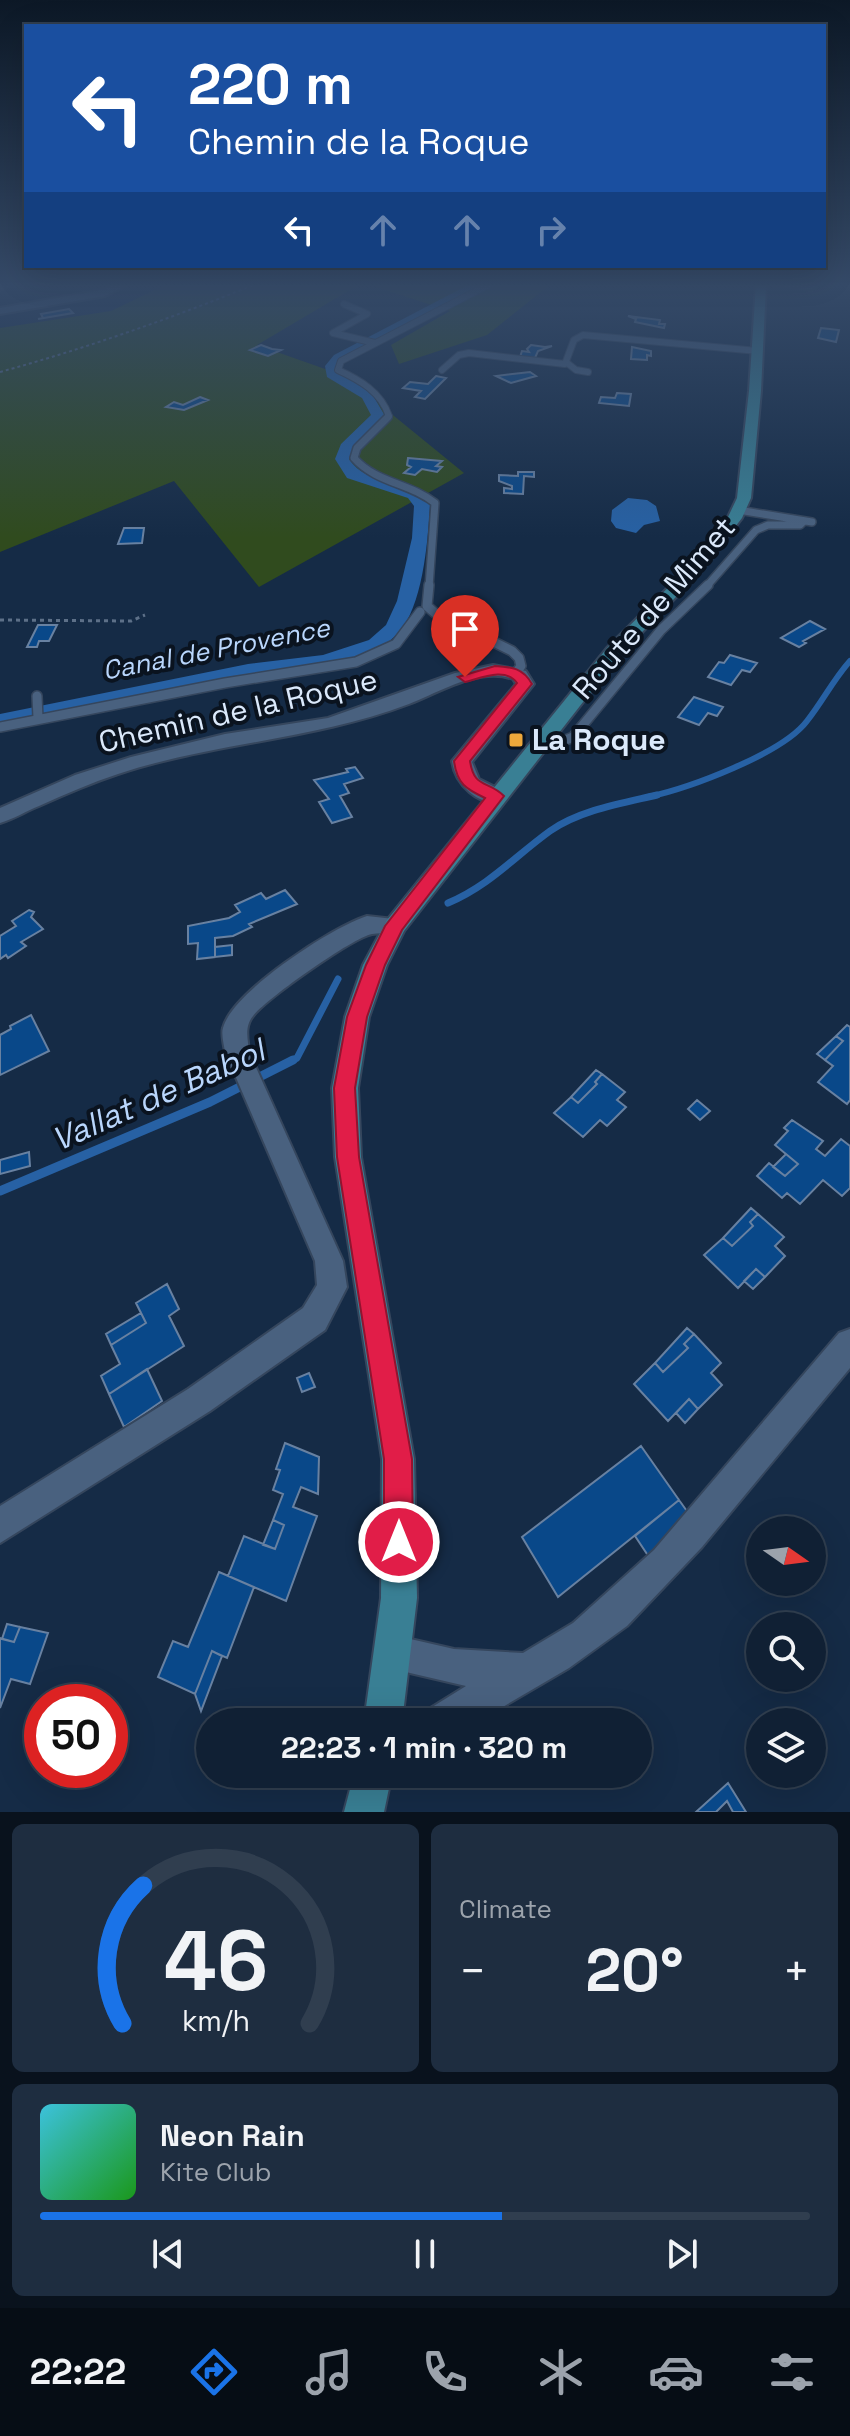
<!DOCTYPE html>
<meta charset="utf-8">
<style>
:root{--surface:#102034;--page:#1e2d40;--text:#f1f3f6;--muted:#9ca3ac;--line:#303e4f;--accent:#1a73e8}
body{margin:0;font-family:"Space Grotesk",sans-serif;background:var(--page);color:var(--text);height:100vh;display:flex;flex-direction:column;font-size:30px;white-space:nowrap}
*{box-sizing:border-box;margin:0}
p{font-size:26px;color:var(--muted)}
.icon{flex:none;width:44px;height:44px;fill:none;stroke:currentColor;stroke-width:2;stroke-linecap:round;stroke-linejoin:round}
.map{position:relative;height:1812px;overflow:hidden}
.side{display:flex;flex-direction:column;gap:12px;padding:12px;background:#09121d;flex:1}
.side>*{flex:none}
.guide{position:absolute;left:24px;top:24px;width:802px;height:244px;border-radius:0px;box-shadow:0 8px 32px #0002,0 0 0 2px var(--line);background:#1a4fa0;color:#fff;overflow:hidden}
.needle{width:52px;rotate:104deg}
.controls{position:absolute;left:746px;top:1516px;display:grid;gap:16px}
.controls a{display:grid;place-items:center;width:80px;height:80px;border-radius:50%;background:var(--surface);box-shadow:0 8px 32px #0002,0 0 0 2px var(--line);font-size:40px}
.speed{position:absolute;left:24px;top:1684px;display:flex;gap:16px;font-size:40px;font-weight:700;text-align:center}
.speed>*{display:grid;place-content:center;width:104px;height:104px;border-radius:50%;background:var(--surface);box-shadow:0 8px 32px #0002,0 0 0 2px var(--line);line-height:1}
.speed .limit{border:12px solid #d22;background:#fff;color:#111}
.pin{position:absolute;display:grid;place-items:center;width:68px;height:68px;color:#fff;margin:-82px -34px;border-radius:50% 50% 50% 0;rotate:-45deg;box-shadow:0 0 8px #0007}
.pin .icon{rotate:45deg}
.me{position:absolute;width:88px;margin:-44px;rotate:0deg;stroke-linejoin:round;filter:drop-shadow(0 0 6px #0008)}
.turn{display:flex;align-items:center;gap:28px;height:168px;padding:0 32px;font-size:36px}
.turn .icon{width:104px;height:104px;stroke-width:2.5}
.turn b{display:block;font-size:56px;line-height:68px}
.lanes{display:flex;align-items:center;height:76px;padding:0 32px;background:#0003;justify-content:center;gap:40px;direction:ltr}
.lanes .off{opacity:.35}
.big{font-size:60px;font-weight:800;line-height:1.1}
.side .tile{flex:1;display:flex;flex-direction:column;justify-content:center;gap:12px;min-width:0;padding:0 28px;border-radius:12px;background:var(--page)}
.side .dial{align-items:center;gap:0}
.dial svg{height:208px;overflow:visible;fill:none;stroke:var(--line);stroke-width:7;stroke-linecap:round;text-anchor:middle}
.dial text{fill:var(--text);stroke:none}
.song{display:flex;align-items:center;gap:24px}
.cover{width:96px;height:96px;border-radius:12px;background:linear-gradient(135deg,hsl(190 70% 55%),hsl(120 70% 35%))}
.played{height:8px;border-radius:4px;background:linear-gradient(90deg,var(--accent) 60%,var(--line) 60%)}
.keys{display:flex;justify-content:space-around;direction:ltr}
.heat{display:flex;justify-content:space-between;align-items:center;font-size:44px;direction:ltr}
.side .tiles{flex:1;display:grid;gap:12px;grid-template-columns:1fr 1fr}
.tile:last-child{grid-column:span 2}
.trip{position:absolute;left:196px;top:1708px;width:456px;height:80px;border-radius:40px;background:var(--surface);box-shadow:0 8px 32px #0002,0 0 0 2px var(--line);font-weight:800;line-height:80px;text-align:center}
.dock{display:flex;height:128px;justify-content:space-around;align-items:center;background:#060d15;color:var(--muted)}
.dock .icon{width:56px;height:56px}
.dock .on{color:var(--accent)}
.dock b{font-size:36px;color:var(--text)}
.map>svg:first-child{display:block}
.green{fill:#304b1e}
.water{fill:#2761a4}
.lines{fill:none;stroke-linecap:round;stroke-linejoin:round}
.stream-far2{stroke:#2761a4;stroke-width:6}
.stream-far1{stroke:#2761a4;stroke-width:7}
.stream{stroke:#2761a4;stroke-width:9}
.canal{fill:#2761a4;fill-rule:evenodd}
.building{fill:#094889;stroke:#6881a1;stroke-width:2}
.service-far2-casing{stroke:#35465d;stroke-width:8}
.service-far1-casing{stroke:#35465d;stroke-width:10}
.service-casing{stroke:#35465d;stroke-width:12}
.minor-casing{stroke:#35465d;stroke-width:4}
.secondary-casing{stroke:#35465d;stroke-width:4}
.path-far1{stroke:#5d7088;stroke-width:2;stroke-dasharray:3 3;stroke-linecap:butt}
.path{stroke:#5d7088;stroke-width:3;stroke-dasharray:4 4;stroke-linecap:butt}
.service-far2{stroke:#49617f;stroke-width:6}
.service-far1{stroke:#49617f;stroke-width:7}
.service{stroke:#49617f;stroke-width:9}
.minor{fill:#49617f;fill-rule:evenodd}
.secondary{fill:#397f94;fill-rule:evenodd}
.route{fill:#e11d48;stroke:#92132f;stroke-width:2}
.poi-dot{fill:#eda83b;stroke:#0a131f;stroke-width:3}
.labels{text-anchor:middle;stroke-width:8;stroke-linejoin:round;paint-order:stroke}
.far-water-label{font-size:26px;font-style:italic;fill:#b9d6fc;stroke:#0a131f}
.street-label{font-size:30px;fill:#dbe9fb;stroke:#0a131f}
.poi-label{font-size:30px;font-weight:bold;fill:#dbe9fb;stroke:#0a131f;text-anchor:start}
.water-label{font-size:32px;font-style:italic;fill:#b9d6fc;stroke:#0a131f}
</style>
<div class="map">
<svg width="850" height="1812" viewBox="0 0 850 1812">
<rect width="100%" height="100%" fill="#152b46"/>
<path class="green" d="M167,284H360L257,345L345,376L464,473L259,587L174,481L0,552V328L111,311Z
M367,284H551L487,335L399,364L391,345L450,311Z"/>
<path class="water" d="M628,498L647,500L656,506L660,521L644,525L636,533L616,528L611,521L612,510Z"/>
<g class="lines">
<path class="stream-far2" d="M648,797C689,788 782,754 807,721C823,701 833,680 850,661"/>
<path class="stream-far1" d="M448,903C490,885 514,857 550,831C580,810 623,803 657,795
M289,1062L297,1058L338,979"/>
<path class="stream" d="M0,1191L210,1102L293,1060"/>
<path class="canal" d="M470,284H484L342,361L337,366L338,372L371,392L385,416L353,448L349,459C367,487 409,478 430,505C428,540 423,607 398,633C387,645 374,653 358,658C321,670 282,669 244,677C162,692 81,710 0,726V714L248,664L323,655L369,640L386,625L397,601L412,538L414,506L408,498L347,478L335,459L341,444L371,415L362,398L327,377L325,366L334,355Z"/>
</g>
<path class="building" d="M69,309L73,313L38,319L43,318L41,314Z
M628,316L660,320L659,324H665L664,328L635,322L636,319Z
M821,328L839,330L836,342L818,338Z
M261,345L272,349L281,350L268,356L250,350Z
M531,345L545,347L552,346L538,351L535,358L520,357L522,351L529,352L527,349Z
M632,347L651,351V356L647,355V360L631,359Z
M530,372L536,376L511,383L496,376Z
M436,376L446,378L425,399L415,397L421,391L403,388L410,382L428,384Z
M617,393L631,394L629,406L599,403L601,397L615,398Z
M200,397L208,400L184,410L166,407L174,402L183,405Z
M408,458L442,461L436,466L442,467L437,472L422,469L415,475L404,473L411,467L407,465Z
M518,472H534V477L524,476L523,494L504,493V488L512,489V486L499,481V475L518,476Z
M124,528H144L142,543L118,544Z
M810,621L825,629L803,641L806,643L799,647L781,638Z
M38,625H57L49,641H39L37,647H27Z
M730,655L757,663L750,672L742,670L731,685L708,677L719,662L724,663Z
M694,697L723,707L717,716L708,713L699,725L678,717Z
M355,767L363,778L344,784L349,793L340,796L352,817L332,823L319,802L329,799L314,780L348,772L346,769Z
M285,890L297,904L249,924L252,927L233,936L215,938V957L197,959L198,943L188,944V926L229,918L240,912L235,905L261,893L266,899Z
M29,910L34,912L31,917L43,929L21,942L26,946L8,958L6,955L0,959V936L16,926L12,921Z
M232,945V955L215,957V947Z
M31,1015L49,1051L0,1075V1035L11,1029L10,1026Z
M847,1025L850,1027V1100L847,1104L818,1082L833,1066L825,1060L843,1041L836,1036Z
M836,1036L843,1041L825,1060L817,1054Z
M596,1070L602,1074L595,1082L597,1084L578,1103L571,1097Z
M602,1074L625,1092L617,1100L626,1107L607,1126L600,1120L583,1137L554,1113L571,1097L578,1103L597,1084L595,1082Z
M697,1100L710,1111L700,1120L688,1109Z
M792,1120L823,1141L816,1149L825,1156L841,1139L850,1146V1188L842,1196L823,1180L800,1204L787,1193L782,1198L757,1176L769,1163L785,1176L798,1164L775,1145L788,1131L784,1128Z
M29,1152L30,1166L0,1174V1160Z
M786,1154L798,1164L785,1176L773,1167Z
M751,1208L758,1214L750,1222L753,1226L732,1246L723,1238Z
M758,1214L784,1237L775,1246L785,1256L765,1277L756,1269L738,1288L704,1255L723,1238L732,1246L753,1226L750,1222Z
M756,1269L765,1277L753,1289L744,1281Z
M167,1284L179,1309L169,1316L184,1346L109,1394L101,1376L120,1364L111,1345L146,1323L136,1303Z
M141,1313L146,1323L111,1345L106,1334Z
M687,1328L694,1334L684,1344L688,1348L663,1372L655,1363Z
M694,1334L721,1363L711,1373L722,1385L698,1409L689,1399L668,1421L634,1384L655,1363L663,1372L688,1348L684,1344Z
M147,1369L162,1401L124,1427L109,1394Z
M309,1373L315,1387L302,1392L297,1378Z
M689,1399L698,1409L685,1423L676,1413Z
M285,1443L319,1457L318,1494L301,1487L293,1507L317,1516L286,1601L228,1576L244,1536L275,1549L284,1525L273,1520L283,1494L273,1490L280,1470L276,1469Z
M641,1446L679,1500L558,1597L522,1537Z
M679,1500L694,1521L649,1557L635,1536Z
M273,1520L284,1525L275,1549L263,1545Z
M219,1572L254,1587L227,1658L212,1651L195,1694L158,1677L173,1641L188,1647Z
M7,1624L20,1627L14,1642L2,1639Z
M20,1627L48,1633L30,1684L11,1679L0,1708V1638L14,1642Z
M212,1651L222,1656L201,1711L195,1694Z
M728,1783L746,1812H733L727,1801L716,1812H696Z"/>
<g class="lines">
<g class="service-far2-casing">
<path id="service-far2" d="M344,304L367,314L333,333L375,343
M566,362L576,370L588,372
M442,370L459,355L469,353L565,364L574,340L583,335L758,351
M386,419L389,416C381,392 360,380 338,370L341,361L490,284"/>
</g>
<g class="service-far1-casing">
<path id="service-far1" d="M388,417L357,448L354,458C376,483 410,483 435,503L429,587
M738,510L812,522
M706,587L756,530L768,525H800L804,521"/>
</g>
<g class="service-casing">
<path id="service" d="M429,585L427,606L435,613L512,651L519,658L521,666L516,673
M37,696L38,718
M0,727L225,683L356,662L396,644L420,612
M544,737L561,742L573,737L661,630L708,585"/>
</g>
<g class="minor-casing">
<path id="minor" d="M0,284H14L0,290Z
M108,284L123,287L105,296L0,314V308L102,290L110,287Z
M769,284H813L816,287L811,290Z
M493,665L526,671L534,684L472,762L479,779L503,791L506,796L503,801C479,808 455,784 452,761L516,684L513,679C479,667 440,692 409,704C315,740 214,742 118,774C91,783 65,794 39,806C26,811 14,819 0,823V808L75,775L131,757L225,734L328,718L455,673Z
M367,916L403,920L406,926L403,932C392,935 382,932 372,934C352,938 266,999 253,1016C244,1027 248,1039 249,1052L343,1261L347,1287L325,1330L210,1411L0,1543V1506L188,1389L303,1308L317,1285L315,1261L225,1052C224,1045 221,1034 223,1028C232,992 332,927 367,916Z
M850,1329V1368L702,1547L627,1626L569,1668L477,1722H423L429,1709L466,1686L380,1666L375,1653L380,1640L393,1635L454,1649L523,1653L573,1623L654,1550L839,1333Z"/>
</g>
<g class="secondary-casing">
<path id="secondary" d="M756,284H766L761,391L751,498L742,518L700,572L619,656L404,931L387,965L369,1017L358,1088L361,1157L414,1459L417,1598L402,1722H364L381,1598L382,1459L335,1157L332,1088L345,1017L363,965L387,920L607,648L690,566L728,517L737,498L749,391Z
M354,1774H392L384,1812H344Z"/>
</g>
<path class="path-far1" d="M0,372C87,348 172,318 256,284"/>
<path class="path" d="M0,620L131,621L145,615"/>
<use href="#service-far2" class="service-far2"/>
<use href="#service-far1" class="service-far1"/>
<use href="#service" class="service"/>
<use href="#minor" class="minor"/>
<use href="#secondary" class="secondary"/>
</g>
<linearGradient id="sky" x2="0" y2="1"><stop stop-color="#0c1826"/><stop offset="0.53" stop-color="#354a68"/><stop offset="1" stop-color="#354a68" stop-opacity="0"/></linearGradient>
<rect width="850" height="538" fill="url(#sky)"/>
<path class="route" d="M495,666C512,667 523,668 532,684L470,761C474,789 488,780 504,796L402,930L385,965L367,1017L355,1088L359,1157L412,1459L413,1542L409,1552L399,1556L389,1552L384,1542V1459L337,1157L334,1088L347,1017L366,965L385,926L485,798C466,789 457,784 454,761L517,683C506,667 481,678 465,682L458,677Z"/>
<rect class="poi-dot" x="508" y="732" width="16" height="16" rx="4"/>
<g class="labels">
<g class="far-water-label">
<text transform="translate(216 649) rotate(-11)" y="9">Canal de Provence</text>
</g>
<g class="street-label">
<text transform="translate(654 608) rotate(-49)" y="10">Route de Mimet</text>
<text transform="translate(238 711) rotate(-13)" y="10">Chemin de la Roque</text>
</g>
<g class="poi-label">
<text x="532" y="750">La Roque</text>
</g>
<g class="water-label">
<text transform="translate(158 1095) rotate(-24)" y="11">Vallat de Babol</text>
</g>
</g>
</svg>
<div class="controls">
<a><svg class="needle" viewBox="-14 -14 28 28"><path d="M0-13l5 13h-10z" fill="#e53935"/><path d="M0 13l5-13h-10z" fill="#9ca3ac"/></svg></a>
<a><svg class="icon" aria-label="search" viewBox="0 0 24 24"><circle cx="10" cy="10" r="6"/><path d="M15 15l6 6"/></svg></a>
<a><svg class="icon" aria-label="layers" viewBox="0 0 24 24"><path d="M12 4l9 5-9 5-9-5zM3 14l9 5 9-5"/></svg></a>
</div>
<div class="speed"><div class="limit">50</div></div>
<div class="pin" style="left:465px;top:677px;background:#d93025"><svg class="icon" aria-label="arrive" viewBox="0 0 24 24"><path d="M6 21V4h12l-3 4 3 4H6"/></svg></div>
<svg class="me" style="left:399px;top:1542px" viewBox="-20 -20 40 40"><circle r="17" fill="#e11d48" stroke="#fff" stroke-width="3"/><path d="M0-11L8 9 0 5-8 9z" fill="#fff"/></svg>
<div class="trip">22:23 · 1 min · 320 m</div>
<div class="guide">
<div class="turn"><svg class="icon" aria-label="left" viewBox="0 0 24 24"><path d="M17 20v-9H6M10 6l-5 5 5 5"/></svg><div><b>220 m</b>Chemin de la Roque</div></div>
<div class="lanes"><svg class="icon" aria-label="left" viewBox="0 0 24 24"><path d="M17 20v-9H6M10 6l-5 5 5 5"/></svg><svg class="icon off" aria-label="ahead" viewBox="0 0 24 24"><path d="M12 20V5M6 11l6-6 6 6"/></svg><svg class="icon off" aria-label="ahead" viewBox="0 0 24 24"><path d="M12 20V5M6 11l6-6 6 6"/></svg><svg class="icon off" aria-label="right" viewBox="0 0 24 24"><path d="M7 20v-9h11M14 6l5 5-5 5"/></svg></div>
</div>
</div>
<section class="side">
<div class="tiles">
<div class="tile dial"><svg viewBox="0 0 100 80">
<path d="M14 69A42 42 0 1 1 86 69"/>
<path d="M14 69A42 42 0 0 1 22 16" stroke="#1a73e8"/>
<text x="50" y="56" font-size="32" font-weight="700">46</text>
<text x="50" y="72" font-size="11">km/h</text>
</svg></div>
<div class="tile"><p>Climate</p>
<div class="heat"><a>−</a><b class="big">20°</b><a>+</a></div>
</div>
<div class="tile">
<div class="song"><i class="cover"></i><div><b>Neon Rain</b><p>Kite Club</p></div></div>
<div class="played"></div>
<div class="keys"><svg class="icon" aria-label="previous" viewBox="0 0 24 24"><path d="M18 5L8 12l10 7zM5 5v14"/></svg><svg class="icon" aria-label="pause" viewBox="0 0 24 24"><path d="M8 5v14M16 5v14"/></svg><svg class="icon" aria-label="next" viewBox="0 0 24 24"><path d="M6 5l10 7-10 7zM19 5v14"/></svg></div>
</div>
</div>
</section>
<nav class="dock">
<b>22:22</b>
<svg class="icon on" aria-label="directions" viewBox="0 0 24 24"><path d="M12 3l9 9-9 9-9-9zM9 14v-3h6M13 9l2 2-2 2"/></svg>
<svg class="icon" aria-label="music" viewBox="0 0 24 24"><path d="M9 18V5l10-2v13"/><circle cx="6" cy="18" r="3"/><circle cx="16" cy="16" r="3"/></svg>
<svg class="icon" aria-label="phone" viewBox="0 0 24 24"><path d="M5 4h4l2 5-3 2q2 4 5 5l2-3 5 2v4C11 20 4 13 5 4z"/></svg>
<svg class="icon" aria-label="climate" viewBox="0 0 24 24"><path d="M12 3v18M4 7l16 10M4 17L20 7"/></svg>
<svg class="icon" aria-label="car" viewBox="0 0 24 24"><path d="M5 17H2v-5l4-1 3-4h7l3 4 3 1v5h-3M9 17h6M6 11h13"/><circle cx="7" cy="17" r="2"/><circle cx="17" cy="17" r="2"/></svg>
<svg class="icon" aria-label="filters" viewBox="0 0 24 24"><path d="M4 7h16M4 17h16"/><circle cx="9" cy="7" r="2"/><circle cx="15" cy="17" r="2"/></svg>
</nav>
